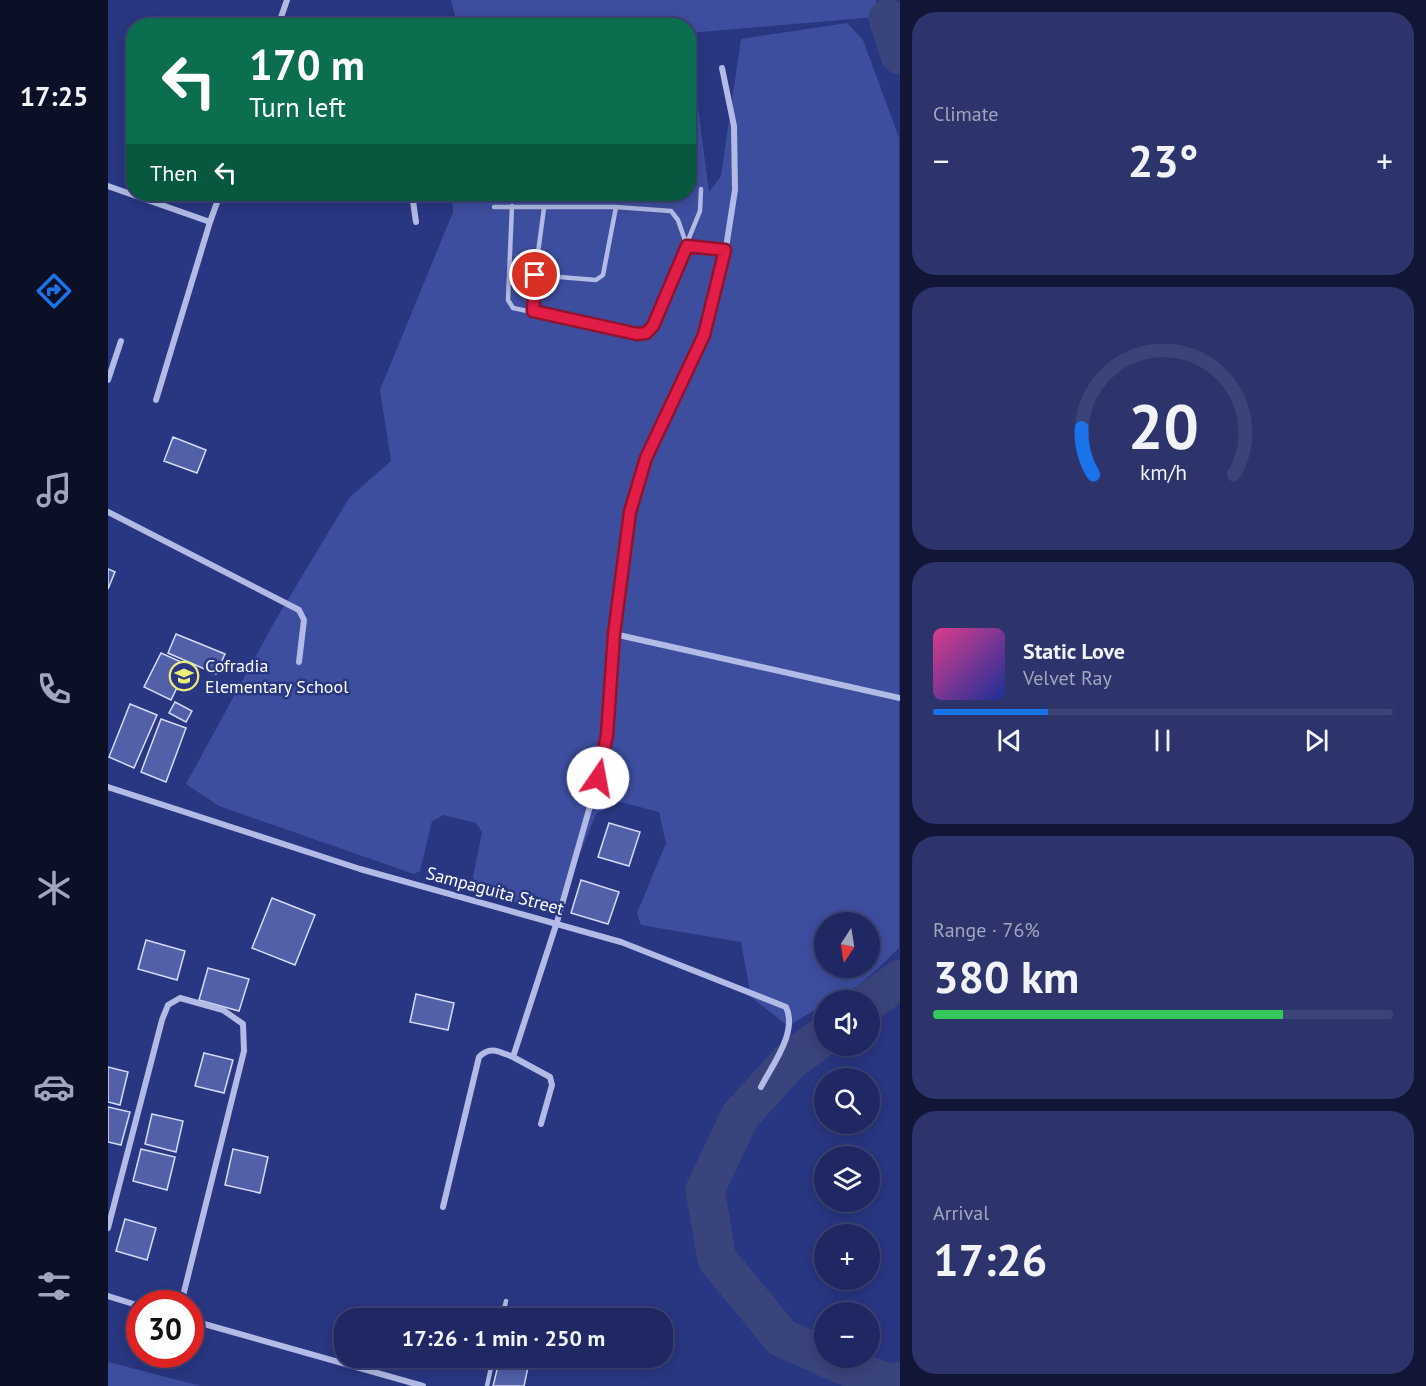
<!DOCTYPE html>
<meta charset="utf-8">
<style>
:root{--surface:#1f2862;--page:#2c346b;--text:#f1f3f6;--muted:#a1a6be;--line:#3c4477;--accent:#1a73e8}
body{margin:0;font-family:"PT Sans",sans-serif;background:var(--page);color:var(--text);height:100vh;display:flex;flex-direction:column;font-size:22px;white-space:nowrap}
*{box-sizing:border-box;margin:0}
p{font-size:20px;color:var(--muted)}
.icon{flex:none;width:33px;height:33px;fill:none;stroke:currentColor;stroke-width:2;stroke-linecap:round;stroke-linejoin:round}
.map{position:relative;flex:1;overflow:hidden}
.drawer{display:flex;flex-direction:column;gap:12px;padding:12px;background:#111636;width:526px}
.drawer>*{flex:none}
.guide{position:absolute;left:18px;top:18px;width:570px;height:183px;border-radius:24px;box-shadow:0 3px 15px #0003,0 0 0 2px var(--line);background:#0b6e4f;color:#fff;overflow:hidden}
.needle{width:39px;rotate:192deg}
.fabs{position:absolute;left:706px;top:912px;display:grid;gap:12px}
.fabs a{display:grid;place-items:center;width:66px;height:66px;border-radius:50%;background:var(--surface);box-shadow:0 3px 15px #0003,0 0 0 2px var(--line);font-size:30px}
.speed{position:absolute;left:18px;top:1290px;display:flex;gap:12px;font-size:30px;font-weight:700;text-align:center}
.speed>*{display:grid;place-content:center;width:78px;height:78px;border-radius:50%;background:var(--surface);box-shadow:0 3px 15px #0003,0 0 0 2px var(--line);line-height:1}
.speed .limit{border:9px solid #d22;background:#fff;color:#111}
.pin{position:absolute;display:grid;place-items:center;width:51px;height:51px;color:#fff;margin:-26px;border:3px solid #fff;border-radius:50%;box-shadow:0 2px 6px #0007}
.me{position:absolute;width:66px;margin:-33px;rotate:12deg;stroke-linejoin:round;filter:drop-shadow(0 0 4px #0008)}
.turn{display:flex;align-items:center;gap:21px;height:126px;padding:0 24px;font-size:27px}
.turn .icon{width:78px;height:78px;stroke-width:2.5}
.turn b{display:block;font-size:42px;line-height:51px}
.then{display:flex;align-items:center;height:57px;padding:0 24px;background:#0003;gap:12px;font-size:22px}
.big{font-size:45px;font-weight:800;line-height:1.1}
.drawer .widget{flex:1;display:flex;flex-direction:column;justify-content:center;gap:9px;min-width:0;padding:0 21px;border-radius:24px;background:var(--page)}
.drawer .dial{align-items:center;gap:0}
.dial svg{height:156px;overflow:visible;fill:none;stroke:var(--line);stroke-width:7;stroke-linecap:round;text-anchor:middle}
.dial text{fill:var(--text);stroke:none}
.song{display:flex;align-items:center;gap:18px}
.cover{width:72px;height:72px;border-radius:9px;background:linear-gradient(135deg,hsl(330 70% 55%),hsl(230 70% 35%))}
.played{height:6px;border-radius:3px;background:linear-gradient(90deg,var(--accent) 25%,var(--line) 25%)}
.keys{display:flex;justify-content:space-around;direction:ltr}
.heat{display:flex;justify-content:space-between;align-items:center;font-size:33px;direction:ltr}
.charge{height:9px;border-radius:4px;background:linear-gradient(90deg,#34c759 76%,var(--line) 0)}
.trip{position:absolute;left:226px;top:1308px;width:339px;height:60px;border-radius:24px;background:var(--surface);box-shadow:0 3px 15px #0003,0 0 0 2px var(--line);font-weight:800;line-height:60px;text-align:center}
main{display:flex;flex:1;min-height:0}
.dock{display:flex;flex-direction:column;width:108px;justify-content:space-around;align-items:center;background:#0c1027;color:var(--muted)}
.dock .icon{width:42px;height:42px}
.dock .current{color:var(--accent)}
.dock b{font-size:27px;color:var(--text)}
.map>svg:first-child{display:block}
.green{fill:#3e4e9f;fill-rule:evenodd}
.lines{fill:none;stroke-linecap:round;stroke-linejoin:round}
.river{stroke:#3a447c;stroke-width:39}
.building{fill:#5260aa;stroke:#d5daf5;stroke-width:1.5}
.service{stroke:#b2bbe6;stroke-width:4.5}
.minor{stroke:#b2bbe6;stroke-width:6}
.route-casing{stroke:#92132f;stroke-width:15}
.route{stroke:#e11d48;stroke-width:10}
.labels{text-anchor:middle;stroke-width:5;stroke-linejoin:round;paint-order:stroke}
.poi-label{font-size:18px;fill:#fff;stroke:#293682;text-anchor:start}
.street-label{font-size:18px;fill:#fff;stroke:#293682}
</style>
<main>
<nav class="dock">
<b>17:25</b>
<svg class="icon current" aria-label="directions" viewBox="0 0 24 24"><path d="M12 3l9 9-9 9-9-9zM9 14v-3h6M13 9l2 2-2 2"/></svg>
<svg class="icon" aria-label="music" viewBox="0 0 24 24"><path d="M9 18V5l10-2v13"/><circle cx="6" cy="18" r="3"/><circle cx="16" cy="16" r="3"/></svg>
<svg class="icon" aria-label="phone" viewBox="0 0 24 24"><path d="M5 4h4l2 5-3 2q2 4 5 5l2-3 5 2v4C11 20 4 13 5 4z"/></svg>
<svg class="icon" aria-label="climate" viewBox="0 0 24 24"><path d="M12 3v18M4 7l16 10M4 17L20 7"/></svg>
<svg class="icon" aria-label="car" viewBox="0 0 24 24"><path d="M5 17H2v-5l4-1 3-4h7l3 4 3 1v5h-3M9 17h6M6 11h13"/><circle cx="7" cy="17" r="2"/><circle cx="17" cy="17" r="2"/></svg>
<svg class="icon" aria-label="filters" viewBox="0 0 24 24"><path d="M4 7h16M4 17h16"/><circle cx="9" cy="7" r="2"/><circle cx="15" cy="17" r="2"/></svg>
</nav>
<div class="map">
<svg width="792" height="1386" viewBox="0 0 792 1386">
<rect width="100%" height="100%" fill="#293682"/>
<path class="green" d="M343,0H768L767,17L581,33L580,26L349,25Z
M739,23L755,40L791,138V948C774,964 742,1000 717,1000V1004L680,1026L643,997L633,942L533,925L529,913L558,843L551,812L512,802L488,814L452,903L437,912L369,890L365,877L374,832L368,823L336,815L324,821L312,871L306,874L111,806L78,784L167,621L241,498L283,461L272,390L345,212L344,194H580L581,37L601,192L613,176L633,39ZM717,922H762V968H717Z
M0,1362L93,1386H0Z"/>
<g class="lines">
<path class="river" d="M780,18L792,55
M762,1001L792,979
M717,1035L682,1061L632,1116L597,1190L609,1259L674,1338L717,1357
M719,1358L783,1385L792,1381"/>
</g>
<path class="building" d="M65,437L98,450L89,473L56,461Z
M0,569L7,572L0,589Z
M68,634L117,654L108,674L60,653Z
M53,653L80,665L63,700L36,687Z
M67,702L84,711L78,722L61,713Z
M22,704L49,715L26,768L1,757Z
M53,719L78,728L58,782L33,772Z
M501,823L532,832L521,866L490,857Z
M473,880L511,892L500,924L463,913Z
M164,898L207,915L187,965L144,948Z
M38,940L77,951L69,980L30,969Z
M100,968L141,979L131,1011L91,1000Z
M308,994L346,1003L340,1030L302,1022Z
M96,1053L125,1060L116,1093L87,1086Z
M0,1067L20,1072L12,1105L0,1102Z
M0,1107L22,1112L13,1145L0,1142Z
M44,1114L75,1121L68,1152L37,1144Z
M33,1149L67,1157L59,1190L25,1181Z
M125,1149L160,1157L152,1193L117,1185Z
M17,1219L48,1228L39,1260L8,1251Z
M392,1358H422L416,1386H385Z"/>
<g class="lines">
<path class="service" d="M46,202L49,194
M404,206L400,300L405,308L529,334L538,333L545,326L592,211L593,189
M386,207H508L563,211L570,220L579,246L617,250
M427,275L488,280L495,275L508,207
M425,311L427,275L436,208
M394,1318L398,1301
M379,1386L385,1358"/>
<path class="minor" d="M170,26L179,0
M0,186L102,222L112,194
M304,194L308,222
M0,380L13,341
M48,400L102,222
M0,512L191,610L196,620L191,662
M506,634L792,698
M0,787L252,869L513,942L678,1007C690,1032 664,1065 653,1087
M405,1057L442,1077L444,1085L433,1124
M335,1207L371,1057C382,1045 392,1052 405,1057L449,922L490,778L499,735L506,634L522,512L539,458L596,335L615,267L627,190L626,126L614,68
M0,1228L54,1020L60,1005L72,998L115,1010L135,1024L136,1051L73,1304
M0,1296L32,1306
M82,1320L315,1386"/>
</g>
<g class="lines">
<g class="route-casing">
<path id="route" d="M427,275L425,311L529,334L538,333L545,326L579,246L617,250L596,335L538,458L522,512L506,634L499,735L490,778"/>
</g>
<use href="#route" class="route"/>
</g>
<defs>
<g id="school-ring" transform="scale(1.5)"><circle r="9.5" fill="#293682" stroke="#eded79" stroke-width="1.5"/><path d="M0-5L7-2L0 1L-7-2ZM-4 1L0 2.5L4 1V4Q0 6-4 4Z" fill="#eded79"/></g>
</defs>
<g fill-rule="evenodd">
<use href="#school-ring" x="76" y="676"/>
</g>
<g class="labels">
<g class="poi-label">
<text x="97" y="672">Cofradia<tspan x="97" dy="21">Elementary School</tspan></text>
</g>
<g class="street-label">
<text transform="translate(387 891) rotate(15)" y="6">Sampaguita Street</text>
</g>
</g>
</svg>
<div class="fabs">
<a><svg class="needle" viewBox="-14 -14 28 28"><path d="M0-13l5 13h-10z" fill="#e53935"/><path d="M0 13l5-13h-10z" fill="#a1a6be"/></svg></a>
<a><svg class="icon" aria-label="sound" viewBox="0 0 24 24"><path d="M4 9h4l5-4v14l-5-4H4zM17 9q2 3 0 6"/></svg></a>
<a><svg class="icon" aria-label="search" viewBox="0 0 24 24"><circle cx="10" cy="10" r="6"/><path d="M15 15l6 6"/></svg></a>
<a><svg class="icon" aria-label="layers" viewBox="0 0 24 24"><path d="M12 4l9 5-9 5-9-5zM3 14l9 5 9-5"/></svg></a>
<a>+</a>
<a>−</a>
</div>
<div class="speed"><div class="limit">30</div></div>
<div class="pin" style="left:427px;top:275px;background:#d93025"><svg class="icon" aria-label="arrive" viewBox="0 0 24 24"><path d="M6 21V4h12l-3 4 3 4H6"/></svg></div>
<svg class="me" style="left:490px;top:778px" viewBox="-20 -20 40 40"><circle r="19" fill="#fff"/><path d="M0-13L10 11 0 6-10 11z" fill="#e11d48"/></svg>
<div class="trip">17:26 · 1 min · 250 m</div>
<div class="guide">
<div class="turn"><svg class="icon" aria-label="left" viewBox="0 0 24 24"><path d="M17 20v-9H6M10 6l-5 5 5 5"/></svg><div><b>170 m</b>Turn left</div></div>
<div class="then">Then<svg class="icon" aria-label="left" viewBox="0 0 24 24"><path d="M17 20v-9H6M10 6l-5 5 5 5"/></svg></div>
</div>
</div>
<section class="drawer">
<div class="widget"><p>Climate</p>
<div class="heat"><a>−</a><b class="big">23°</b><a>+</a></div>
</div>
<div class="widget dial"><svg viewBox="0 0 100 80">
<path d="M14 69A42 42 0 1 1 86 69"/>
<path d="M14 69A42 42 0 0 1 8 45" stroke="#1a73e8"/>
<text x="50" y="56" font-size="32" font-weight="700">20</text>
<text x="50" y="72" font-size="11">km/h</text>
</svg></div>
<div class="widget">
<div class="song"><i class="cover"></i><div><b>Static Love</b><p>Velvet Ray</p></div></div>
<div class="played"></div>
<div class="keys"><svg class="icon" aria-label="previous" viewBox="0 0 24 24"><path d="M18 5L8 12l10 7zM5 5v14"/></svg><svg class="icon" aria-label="pause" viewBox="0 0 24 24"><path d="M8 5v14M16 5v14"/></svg><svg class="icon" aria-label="next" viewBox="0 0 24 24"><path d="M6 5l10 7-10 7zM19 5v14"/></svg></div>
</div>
<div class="widget"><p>Range · 76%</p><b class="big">380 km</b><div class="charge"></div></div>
<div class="widget"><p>Arrival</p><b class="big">17:26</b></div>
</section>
</main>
